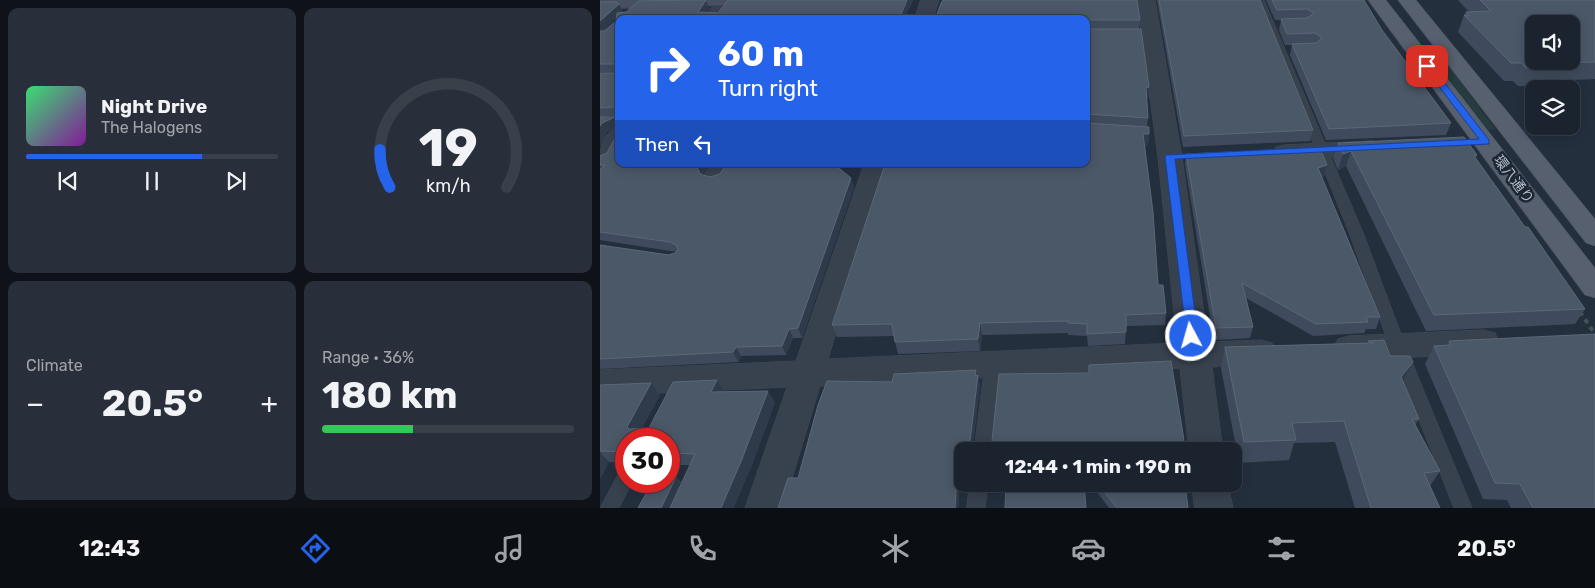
<!DOCTYPE html>
<meta charset="utf-8">
<style>
:root{--surface:#1b232e;--page:#282f3a;--text:#f1f3f6;--muted:#a0a4aa;--line:#39404a;--accent:#2563eb}
body{margin:0;font-family:Rubik,"Noto Sans JP",sans-serif;background:var(--page);color:var(--text);height:100vh;display:flex;flex-direction:column;font-size:19px;white-space:nowrap}
*{box-sizing:border-box;margin:0}
p{font-size:16px;color:var(--muted)}
.icon{flex:none;width:28px;height:28px;fill:none;stroke:currentColor;stroke-width:2;stroke-linecap:round;stroke-linejoin:round}
.map{position:relative;flex:1;overflow:hidden}
.details{display:flex;flex-direction:column;gap:8px;padding:8px;background:#0f1319;width:600px}
.details>*{flex:none}
.banner{position:absolute;left:15px;top:15px;width:475px;height:152px;border-radius:10px;box-shadow:0 2px 12px #0003,0 0 0 1px var(--line);background:#2563eb;color:#fff;overflow:hidden}
.tools{position:absolute;left:925px;top:15px;display:grid;gap:10px}
.tools a{display:grid;place-items:center;width:55px;height:55px;border-radius:10px;background:var(--surface);box-shadow:0 2px 12px #0003,0 0 0 1px var(--line);font-size:25px}
.speed{position:absolute;left:15px;top:428px;display:flex;gap:10px;font-size:25px;font-weight:700;text-align:center}
.speed>*{display:grid;place-content:center;width:65px;height:65px;border-radius:50%;background:var(--surface);box-shadow:0 2px 12px #0003,0 0 0 1px var(--line);line-height:1}
.speed .limit{border:8px solid #d22;background:#fff;color:#111}
.pin{position:absolute;display:grid;place-items:center;width:42px;height:42px;color:#fff;margin:-21px;border-radius:10px;box-shadow:0 2px 8px #0006}
.me{position:absolute;width:55px;margin:-28px;rotate:354deg;stroke-linejoin:round;filter:drop-shadow(0 0 4px #0008)}
.turn{display:flex;align-items:center;gap:18px;height:105px;padding:0 20px;font-size:22px}
.turn .icon{width:65px;height:65px;stroke-width:2.5}
.turn b{display:block;font-size:35px;line-height:42px}
.then{display:flex;align-items:center;height:48px;padding:0 20px;background:#0003;gap:10px;font-size:19px}
.big{font-size:38px;font-weight:700;line-height:1.1}
.details .tile{flex:1;display:flex;flex-direction:column;justify-content:center;gap:8px;min-width:0;padding:0 18px;border-radius:10px;background:var(--page)}
.details .dial{align-items:center;gap:0}
.dial svg{height:130px;overflow:visible;fill:none;stroke:var(--line);stroke-width:7;stroke-linecap:round;text-anchor:middle}
.dial text{fill:var(--text);stroke:none}
.song{display:flex;align-items:center;gap:15px}
.cover{width:60px;height:60px;border-radius:8px;background:linear-gradient(135deg,hsl(140 70% 55%),hsl(290 70% 35%))}
.played{height:5px;border-radius:2px;background:linear-gradient(90deg,var(--accent) 70%,var(--line) 70%)}
.keys{display:flex;justify-content:space-around;direction:ltr}
.heat{display:flex;justify-content:space-between;align-items:center;font-size:28px;direction:ltr}
.charge{height:8px;border-radius:4px;background:linear-gradient(90deg,#34c759 36%,var(--line) 0)}
.details .tiles{flex:1;display:grid;gap:8px;grid-template-columns:repeat(2,1fr)}
.trip{position:absolute;left:354px;top:442px;width:288px;height:50px;border-radius:10px;background:var(--surface);box-shadow:0 2px 12px #0003,0 0 0 1px var(--line);font-weight:700;line-height:50px;text-align:center}
.tab-bar{display:flex;height:80px;justify-content:space-around;align-items:center;background:#0b0e12;color:var(--muted)}
.tab-bar .icon{width:35px;height:35px}
.tab-bar .selected{color:var(--accent)}
.tab-bar b{font-size:22px;color:var(--text)}
main{display:flex;flex:1;min-height:0}
.map>svg:first-child{display:block}
.green{fill:#263c3f}
.lines{fill:none;stroke-linecap:round;stroke-linejoin:round}
.lane-casing{stroke:#414a57;stroke-width:1}
.street-casing{stroke:#414a57;stroke-width:1}
.secondary-casing{stroke:#414a57;stroke-width:1}
.primary-casing{stroke:#414a57;stroke-width:1}
.path{stroke:#3f5557;stroke-width:4;stroke-dasharray:4.5 4.5;stroke-linecap:butt}
.lane{fill:#38414e;fill-rule:evenodd}
.street{fill:#38414e;fill-rule:evenodd}
.secondary{fill:#465061;fill-rule:evenodd}
.primary{fill:#56606e;fill-rule:evenodd}
.wall{fill:#3f4b5c;fill-rule:evenodd}
.shaded-wall{fill:#2f3b4b}
.building{fill:#4b5868;stroke:#5c6777;fill-rule:evenodd}
.route{fill:#2563eb;stroke:#184099}
.labels{text-anchor:middle;stroke-width:5;stroke-linejoin:round;paint-order:stroke}
.street-label{font-size:14px;fill:#b4bcc9;stroke:#1d2633}
</style>
<main>
<section class="details">
<div class="tiles">
<div class="tile">
<div class="song"><i class="cover"></i><div><b>Night Drive</b><p>The Halogens</p></div></div>
<div class="played"></div>
<div class="keys"><svg class="icon" aria-label="previous" viewBox="0 0 24 24"><path d="M18 5L8 12l10 7zM5 5v14"/></svg><svg class="icon" aria-label="pause" viewBox="0 0 24 24"><path d="M8 5v14M16 5v14"/></svg><svg class="icon" aria-label="next" viewBox="0 0 24 24"><path d="M6 5l10 7-10 7zM19 5v14"/></svg></div>
</div>
<div class="tile dial"><svg viewBox="0 0 100 80">
<path d="M14 69A42 42 0 1 1 86 69"/>
<path d="M14 69A42 42 0 0 1 8 46" stroke="#2563eb"/>
<text x="50" y="56" font-size="32" font-weight="700">19</text>
<text x="50" y="72" font-size="11">km/h</text>
</svg></div>
<div class="tile"><p>Climate</p>
<div class="heat"><a>−</a><b class="big">20.5°</b><a>+</a></div>
</div>
<div class="tile"><p>Range · 36%</p><b class="big">180 km</b><div class="charge"></div></div>
</div>
</section>
<div class="map">
<svg width="995" height="508" viewBox="0 0 995 508">
<rect width="100%" height="100%" fill="#242f3e"/>
<path class="green" d="M843,59L895,129L889,130L848,81L837,60Z"/>
<g class="lines">
<g class="lane-casing">
<path id="lane" d="M656,0H664L764,235L805,345L872,508H854L789,345L750,235Z
M393,358L399,359L401,364L392,451H374L385,364L387,359Z
M26,469V481H33L19,508H0L20,471Z
M370,484H388L385,508H367Z"/>
</g>
<g class="street-casing">
<path id="street" d="M117,0H135L121,19H103Z
M321,0H339L333,19H315Z
M537,0H555L582,157L608,342L661,340L672,343L677,352L672,361L661,364L612,367L623,451H589L580,368L220,386L183,508H145L187,387L0,396V370L196,361L264,164H288L228,359L577,343L558,157Z
M19,128C19,146 20,161 0,166C0,149 0,133 19,128Z
M773,141L781,143L785,148L781,153L773,155L684,159L676,157L672,152L676,147L684,145Z
M111,164H135L124,182L115,185L106,182L103,177Z
M884,330L895,333L899,342L895,351L884,354L749,360L738,357L733,348L738,339L749,336Z
M592,484H628L633,508H595Z"/>
</g>
<g class="secondary-casing">
<path id="secondary" d="M0,0H141L138,4L132,5L0,9Z"/>
</g>
<g class="primary-casing">
<path id="primary" d="M768,0H786L995,268V298L985,295Z
M798,0H816L995,219V246L986,243Z"/>
</g>
<path class="path" d="M980,312L995,334"/>
<use href="#lane" class="lane"/>
<use href="#street" class="street"/>
<use href="#secondary" class="secondary"/>
<use href="#primary" class="primary"/>
</g>
<path class="wall" d="M313,0L304,19H19V164H109L102,175L110,177L241,164L239,168L254,187L202,338H193L186,355L141,356L138,362L0,369V245L69,255L75,253L77,252L0,240V156L7,153L15,138V129L7,132L14,116L0,117V73H15L0,72V2L19,4L23,12L109,8L106,12L118,13ZM16,18V21L4,31H2Z
M557,0H660L713,130L710,141L583,147Z
M666,0H764L782,30L851,123L846,135L726,140L690,55L692,45H685L679,30L681,20H675Z
M858,0H995V79L954,81L952,86H918L913,81H904L858,32L864,15L866,12H869Z
M486,19L540,20L539,29L549,87L548,99H547L548,118L547,127L549,134L548,145L545,146L558,285L566,313L565,325L526,326L525,344L488,346L487,336L468,335V333L382,335L380,351L298,354L295,342L294,336L237,337L232,325L486,164Z
M738,143L877,155L876,158L925,227L985,309L975,324L826,331L746,166L738,170L733,158Z
M586,154L727,165L724,176L722,177L780,317L776,329H766L764,333L713,336L646,298L653,327L650,338L614,340L585,165Z
M784,340L790,356L813,362L803,381L819,419L815,425L840,471L830,486L840,508H755L735,442L694,443L689,460L639,463L621,368L625,347L767,343L768,341Z
M849,341L995,508H911L907,500L883,499L825,364L834,346H846Z
M376,370L380,386L373,443H390L583,434L362,451V471H361L358,508H178L198,478L292,382Z
M0,385L60,395L41,429L49,428L124,392L175,402L150,470L38,508L76,477L82,483L90,465H69V439H26V463L9,462L0,479Z
M491,484H585L588,508H509Z"/>
<path class="shaded-wall" d="M106,0L109,8L103,19L98,12Z
M307,0H313L304,19H299Z
M19,4L23,12L1,33L0,38V21Z
M549,87L548,99H546V88Z
M15,117L19,127L7,132L0,146V126L2,123Z
M543,134H549L548,145L543,146Z
M751,151L746,166L738,170L743,154Z
M99,164H109L101,176L97,167Z
M234,164H241L237,173Z
M727,165L724,176L715,180L718,168Z
M251,178L254,187L202,338L198,328Z
M380,323L382,335L380,351L378,339Z
M189,329L193,338L186,355L182,346Z
M136,347L141,356L138,362L133,352Z
M813,362L802,383L801,377Z
M376,370L378,380V375L380,386L372,451L370,441Z
M117,380L124,392H111Z
M51,383L60,395L36,439L27,427Z
M168,391L175,402L150,470L134,508H121Z
M0,452L9,462L0,479Z
M358,461L361,471L358,508H355Z
M76,477L85,488L76,508H61Z"/>
<path class="building" d="M88,0H106L98,12L118,13L128,0H307L299,19H19V164H99L97,167L100,174L110,177L120,174L126,164H234L251,178L198,328L189,329L182,346L136,347L133,352L0,359V245L69,255L75,253L78,250L76,245L70,242L0,232V170L5,165H0V156L7,153L15,138V117L2,123L0,126V117H14L16,109L14,107L0,108V73H14L16,71V64H0V31H4L16,21L17,13L26,12L39,1Z
M345,0H537L540,20H486V19H335L342,1Z
M559,0H660L713,130L584,136Z
M672,0H764L782,30L851,123L729,129L692,44L716,43L722,38L715,33L687,34L681,19L707,18L714,13L707,9L677,10Z
M880,0H995V62L958,63L960,68H926L921,63H911L864,15L869,16L866,12L891,11ZM934,24H971V61H934Z
M0,2H16L19,4L0,21Z
M486,28L487,29H541L549,87L546,88L548,118L486,114Z
M486,123L549,127V134H543L553,212L558,285H563L566,313L526,315V332L487,334V324L468,323V321L380,323L378,339L295,342L292,324L232,325L285,164H486Z
M864,137L877,155L874,156L925,227H928L985,309L834,315L751,151L743,154L738,143Z
M720,148L727,165L718,168L780,317H766L768,322L716,324L642,283L653,327L616,328L586,154Z
M995,334V508H933L920,484L895,483L834,346L851,345L849,341Z
M784,340L790,356H810L813,362L801,377L819,419H812L840,471L824,473L840,508H771L744,421L692,423L696,440L644,442L625,347L773,343L768,341Z
M571,361L583,434L585,451H362V461H358L355,508H178L188,478H198L218,405L227,381L292,382L294,374L376,370L375,376L378,375L370,441L372,443H390L392,441L399,374L489,373V365Z
M117,380L111,392L168,391L142,459L121,508H70L95,454L69,453V439H26V452L0,451V385L51,383L27,427L29,429L49,428L73,382Z
M69,473L76,477L61,508H38L53,481H69Z
M406,484H484L486,508H405Z
M498,484H585L588,508H517Z"/>
<path class="route" d="M824,64H830L889,140V144L575,159L598,336L596,340H587L565,157L566,155L879,139L824,67Z"/>
<g class="labels">
<g class="street-label">
<text transform="translate(914 179) rotate(53)" y="5">環八通り</text>
</g>
</g>
</svg>
<div class="tools">
<a><svg class="icon" aria-label="sound" viewBox="0 0 24 24"><path d="M4 9h4l5-4v14l-5-4H4zM17 9q2 3 0 6"/></svg></a>
<a><svg class="icon" aria-label="layers" viewBox="0 0 24 24"><path d="M12 4l9 5-9 5-9-5zM3 14l9 5 9-5"/></svg></a>
</div>
<div class="speed"><div class="limit">30</div></div>
<div class="pin" style="left:827px;top:66px;background:#d93025"><svg class="icon" aria-label="arrive" viewBox="0 0 24 24"><path d="M6 21V4h12l-3 4 3 4H6"/></svg></div>
<svg class="me" style="left:591px;top:336px" viewBox="-20 -20 40 40"><circle r="17" fill="#2563eb" stroke="#fff" stroke-width="3"/><path d="M0-11L8 9 0 5-8 9z" fill="#fff"/></svg>
<div class="trip">12:44 · 1 min · 190 m</div>
<div class="banner">
<div class="turn"><svg class="icon" aria-label="right" viewBox="0 0 24 24"><path d="M7 20v-9h11M14 6l5 5-5 5"/></svg><div><b>60 m</b>Turn right</div></div>
<div class="then">Then<svg class="icon" aria-label="left" viewBox="0 0 24 24"><path d="M17 20v-9H6M10 6l-5 5 5 5"/></svg></div>
</div>
</div>
</main>
<nav class="tab-bar">
<b>12:43</b>
<svg class="icon selected" aria-label="directions" viewBox="0 0 24 24"><path d="M12 3l9 9-9 9-9-9zM9 14v-3h6M13 9l2 2-2 2"/></svg>
<svg class="icon" aria-label="music" viewBox="0 0 24 24"><path d="M9 18V5l10-2v13"/><circle cx="6" cy="18" r="3"/><circle cx="16" cy="16" r="3"/></svg>
<svg class="icon" aria-label="phone" viewBox="0 0 24 24"><path d="M5 4h4l2 5-3 2q2 4 5 5l2-3 5 2v4C11 20 4 13 5 4z"/></svg>
<svg class="icon" aria-label="climate" viewBox="0 0 24 24"><path d="M12 3v18M4 7l16 10M4 17L20 7"/></svg>
<svg class="icon" aria-label="car" viewBox="0 0 24 24"><path d="M5 17H2v-5l4-1 3-4h7l3 4 3 1v5h-3M9 17h6M6 11h13"/><circle cx="7" cy="17" r="2"/><circle cx="17" cy="17" r="2"/></svg>
<svg class="icon" aria-label="filters" viewBox="0 0 24 24"><path d="M4 7h16M4 17h16"/><circle cx="9" cy="7" r="2"/><circle cx="15" cy="17" r="2"/></svg>
<b>20.5°</b>
</nav>
